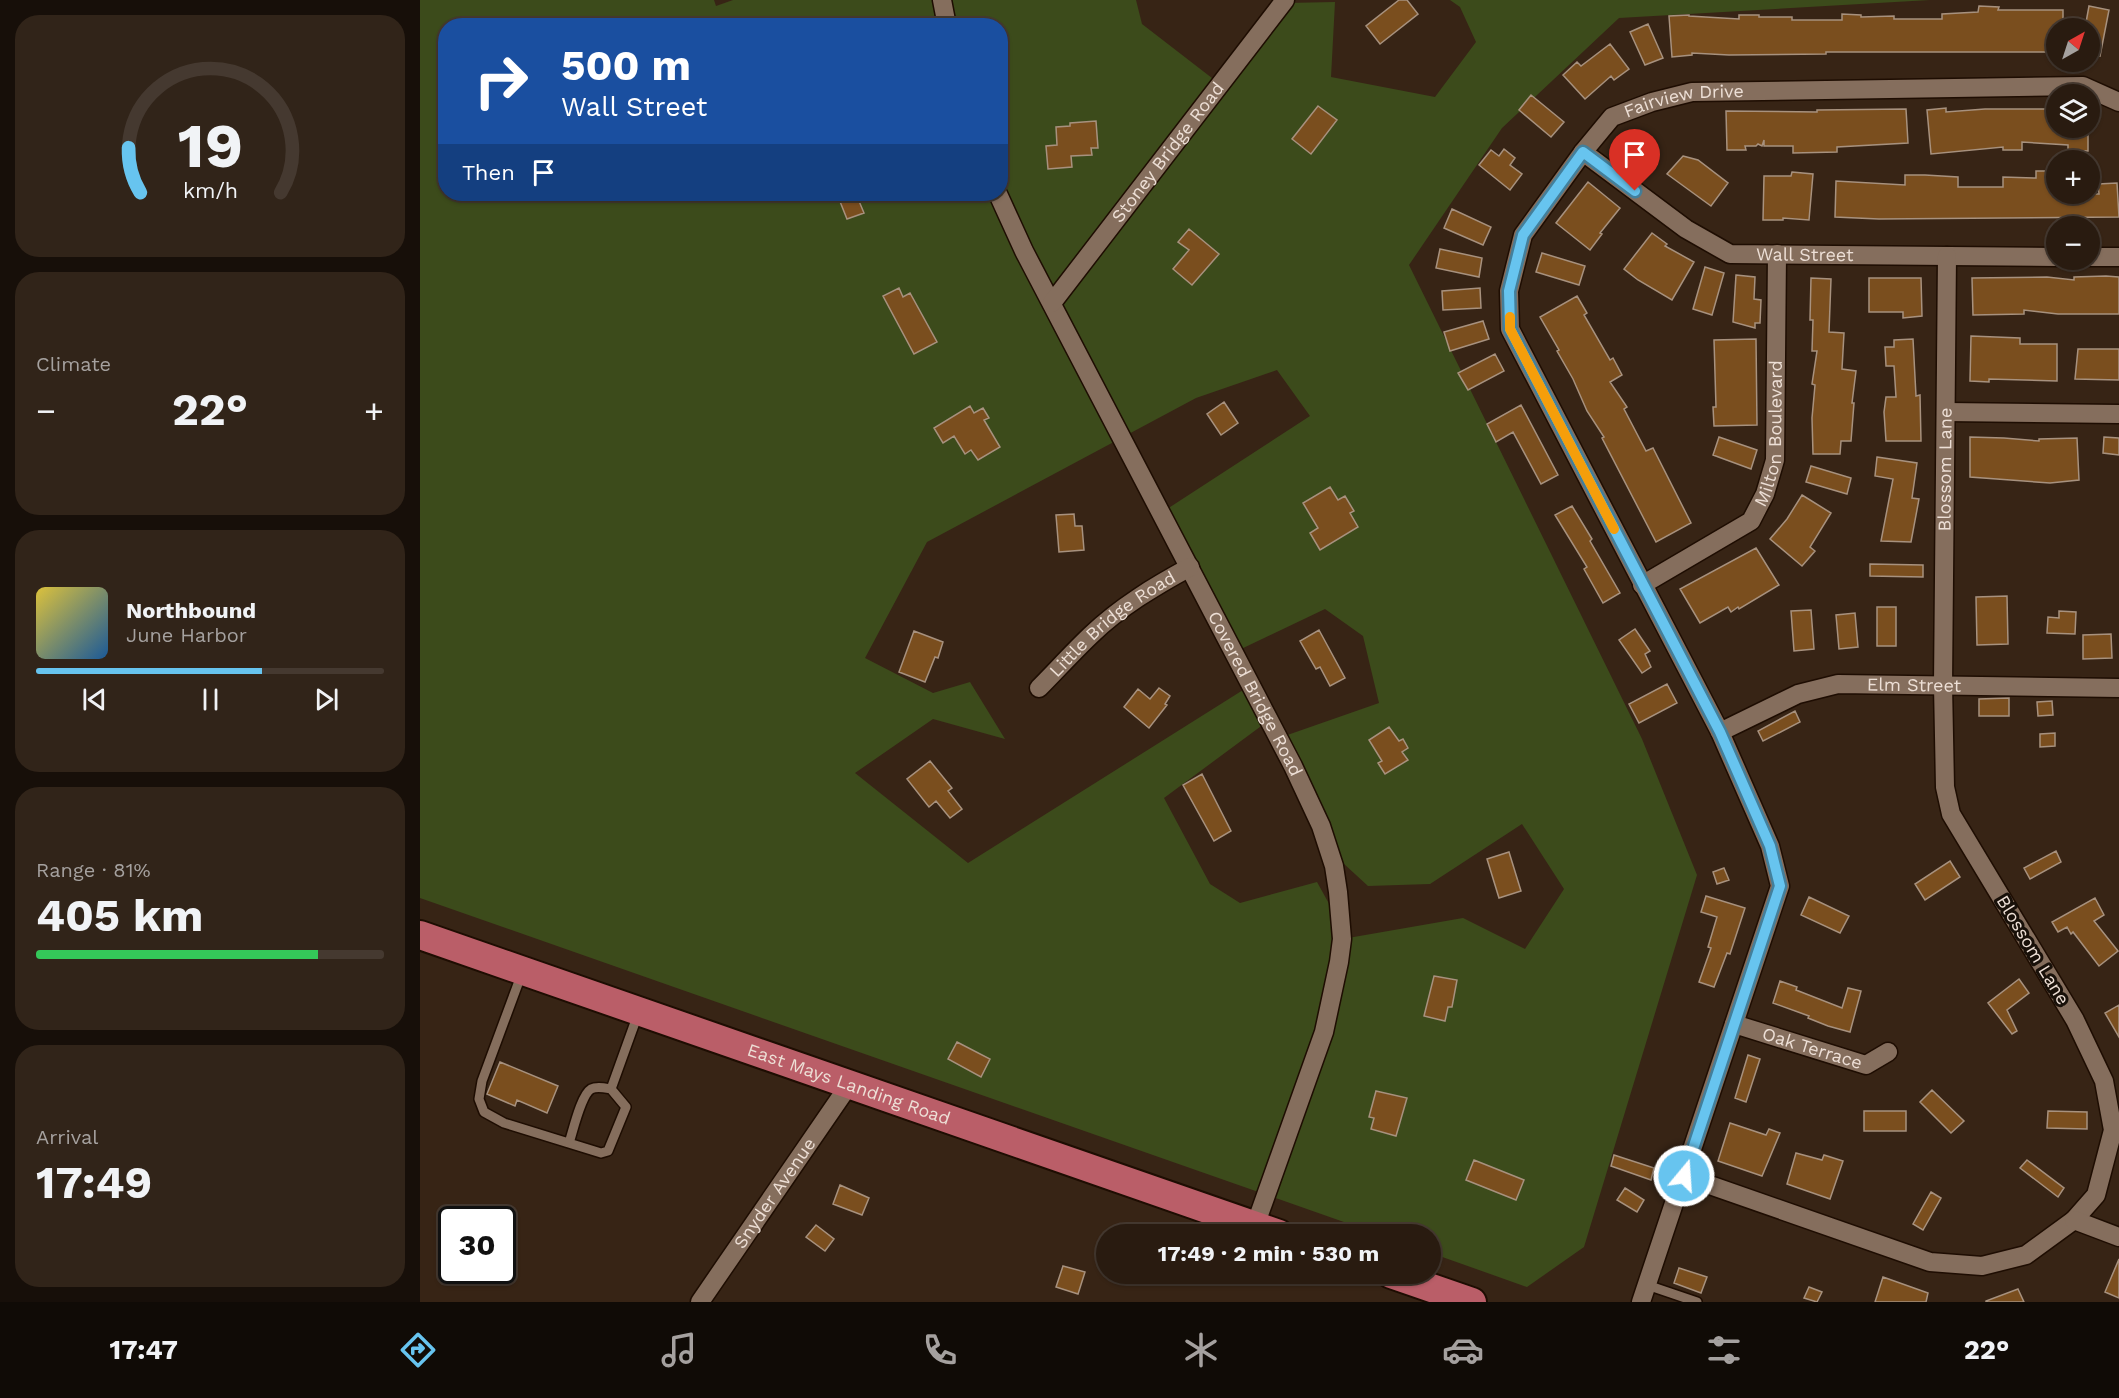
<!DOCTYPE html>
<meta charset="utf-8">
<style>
:root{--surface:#291b10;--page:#312419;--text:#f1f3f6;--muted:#a5a19f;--line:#453930;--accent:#67c4ef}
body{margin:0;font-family:"Work Sans",sans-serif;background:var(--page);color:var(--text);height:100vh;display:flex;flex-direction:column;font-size:22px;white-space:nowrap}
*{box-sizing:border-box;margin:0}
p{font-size:20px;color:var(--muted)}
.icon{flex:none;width:33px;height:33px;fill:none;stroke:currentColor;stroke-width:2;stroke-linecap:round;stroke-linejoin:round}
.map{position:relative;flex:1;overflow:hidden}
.panel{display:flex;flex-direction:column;gap:15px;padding:15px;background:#170f09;width:420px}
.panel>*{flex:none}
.banner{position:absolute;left:18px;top:18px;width:570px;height:183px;border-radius:24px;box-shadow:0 2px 4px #0004,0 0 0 2px var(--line);background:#1a4fa0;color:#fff;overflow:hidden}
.needle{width:39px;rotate:39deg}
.fabs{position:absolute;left:1626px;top:18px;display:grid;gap:12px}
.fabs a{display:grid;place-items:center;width:54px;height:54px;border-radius:50%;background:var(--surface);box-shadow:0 2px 4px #0004,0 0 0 2px var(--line);font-size:30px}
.speed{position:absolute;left:18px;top:1206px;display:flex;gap:12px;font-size:30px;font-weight:700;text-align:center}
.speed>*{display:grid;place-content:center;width:78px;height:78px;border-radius:50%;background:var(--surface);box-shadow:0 2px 4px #0004,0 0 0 2px var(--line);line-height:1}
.speed .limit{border:3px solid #111;border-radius:9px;background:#fff;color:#111}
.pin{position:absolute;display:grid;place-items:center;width:51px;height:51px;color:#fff;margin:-62px -26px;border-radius:50% 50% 50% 0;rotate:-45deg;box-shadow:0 0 6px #0007}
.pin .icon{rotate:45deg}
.me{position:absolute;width:66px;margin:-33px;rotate:18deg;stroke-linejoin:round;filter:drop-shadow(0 0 4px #0008)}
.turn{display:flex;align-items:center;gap:21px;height:126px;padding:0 24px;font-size:27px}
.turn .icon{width:78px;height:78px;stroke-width:2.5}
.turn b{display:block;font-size:42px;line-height:51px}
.then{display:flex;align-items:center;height:57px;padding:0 24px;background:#0003;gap:12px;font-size:22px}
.big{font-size:45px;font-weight:700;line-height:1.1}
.panel .card{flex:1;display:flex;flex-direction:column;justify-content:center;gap:9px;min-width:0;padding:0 21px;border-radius:24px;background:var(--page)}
.panel .dial{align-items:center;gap:0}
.dial svg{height:156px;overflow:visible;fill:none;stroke:var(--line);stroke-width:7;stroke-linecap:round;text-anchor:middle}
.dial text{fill:var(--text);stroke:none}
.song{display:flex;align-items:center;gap:18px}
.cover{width:72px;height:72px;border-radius:9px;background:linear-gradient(135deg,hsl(50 70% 55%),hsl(210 70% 35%))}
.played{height:6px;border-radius:3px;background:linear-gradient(90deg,var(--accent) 65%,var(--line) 65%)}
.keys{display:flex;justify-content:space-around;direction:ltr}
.heat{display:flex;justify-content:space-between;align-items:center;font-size:33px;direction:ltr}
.charge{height:9px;border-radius:4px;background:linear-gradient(90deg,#34c759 81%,var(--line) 0)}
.trip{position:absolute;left:676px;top:1224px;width:345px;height:60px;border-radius:30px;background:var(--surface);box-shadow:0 2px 4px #0004,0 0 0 2px var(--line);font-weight:700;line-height:60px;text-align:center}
.menu{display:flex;height:96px;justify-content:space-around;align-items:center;background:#100b06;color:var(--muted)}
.menu .icon{width:42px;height:42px}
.menu .selected{color:var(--accent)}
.menu b{font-size:27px;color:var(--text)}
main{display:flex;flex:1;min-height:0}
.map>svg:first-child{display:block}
.green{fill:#3c4b1b;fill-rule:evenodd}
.building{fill:#7a4e1e;stroke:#a7917e;stroke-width:1.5}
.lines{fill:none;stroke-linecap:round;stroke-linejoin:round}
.lane-casing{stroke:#1e0d02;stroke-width:12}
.street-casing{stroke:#1e0d02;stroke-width:21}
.primary-casing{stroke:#1e0d02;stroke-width:32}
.lane{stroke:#856e5d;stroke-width:9}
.street{stroke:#856e5d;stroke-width:18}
.primary{stroke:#ba5e68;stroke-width:28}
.route-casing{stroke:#437f9b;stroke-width:15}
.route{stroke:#67c4ef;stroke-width:10}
.slow{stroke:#f59e0b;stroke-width:10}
.labels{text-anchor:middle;stroke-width:6;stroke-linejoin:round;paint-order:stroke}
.street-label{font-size:18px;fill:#eddfd6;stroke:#181009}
</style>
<main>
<section class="panel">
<div class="card dial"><svg viewBox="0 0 100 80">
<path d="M14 69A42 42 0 1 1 86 69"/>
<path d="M14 69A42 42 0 0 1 8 46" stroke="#67c4ef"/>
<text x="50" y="56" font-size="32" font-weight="700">19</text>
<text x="50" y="72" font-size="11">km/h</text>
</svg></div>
<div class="card"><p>Climate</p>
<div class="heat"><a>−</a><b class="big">22°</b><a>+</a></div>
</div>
<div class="card">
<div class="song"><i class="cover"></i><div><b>Northbound</b><p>June Harbor</p></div></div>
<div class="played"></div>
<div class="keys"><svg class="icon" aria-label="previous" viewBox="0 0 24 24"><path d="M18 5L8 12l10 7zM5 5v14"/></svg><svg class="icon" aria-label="pause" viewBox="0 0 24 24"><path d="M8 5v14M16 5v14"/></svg><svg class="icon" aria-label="next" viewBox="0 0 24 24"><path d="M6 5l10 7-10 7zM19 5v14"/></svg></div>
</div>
<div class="card"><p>Range · 81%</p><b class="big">405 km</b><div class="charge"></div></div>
<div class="card"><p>Arrival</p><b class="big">17:49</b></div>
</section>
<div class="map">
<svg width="1699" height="1302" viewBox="0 0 1699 1302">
<rect width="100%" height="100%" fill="#372415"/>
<path class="green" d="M0,0H294L296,6L313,0H716L722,24L801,85L866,3L915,2L911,77L1015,97L1056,42L1040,7L1030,0H1510L1199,18L1082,128L989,265L1222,739L1277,875L1164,1247L1107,1287L1011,1253V1234H958L0,898ZM26,26H580V194H26ZM857,370L890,416L744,511L819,650L905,609L943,636L959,703L856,739L911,852L948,886L1010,884L1102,824L1144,889L1105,949L1043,918L928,938L897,882L820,903L790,884L744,798L848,721L831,685L548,863L435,773L513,719L585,739L550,682L513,693L445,658L507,542L776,398Z"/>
<path class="building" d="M979,0H987L998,14L960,44L946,26Z
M1559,6L1579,7L1578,10H1643V28H1636V52H1406V54L1309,55L1272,53V55L1252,57L1249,16L1269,15V16L1319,19V15H1339V17H1372V20H1422V14L1441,15V17L1474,16V19H1522V14L1558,12Z
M1669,6L1689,10L1680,56L1670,54V28H1665Z
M1228,24L1243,58L1225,65L1210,32Z
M1190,44L1209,69L1194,80L1191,76L1165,99L1143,75L1157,62L1161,66Z
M1111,95L1144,122L1131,137L1099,110Z
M898,106L917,120L891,154L872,139Z
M1526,108V112L1565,109H1636L1635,128H1668V151L1648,150V145L1602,142V150H1583V147L1511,154L1507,110Z
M1486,109L1488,143L1417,147V152L1373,153V146H1344V140L1342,146L1338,144L1336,146H1325L1326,150H1307L1306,111L1397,112V110Z
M676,121L678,148H671L672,155L651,156L652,167L628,169L626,146L637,145L636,127L650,126V123Z
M1084,149L1095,158L1090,165L1102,174L1090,190L1059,165L1071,150L1079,156Z
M1263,156L1278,160L1308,183L1291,206L1247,174Z
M1616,171H1635V194H1679L1678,184L1697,183L1699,217L1459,219L1415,217L1416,181L1485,185V175H1505L1538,177V187H1583V177L1616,178Z
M1372,172L1393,174L1389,220L1363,218V220H1343L1344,176H1371Z
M1168,182L1200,208L1180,233L1182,234L1170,250L1136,223Z
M417,194H436L444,213L427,219Z
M1032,209L1071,227L1063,245L1024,228Z
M769,229L799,254L772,285L753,269L769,250L758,242Z
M1232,233L1247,244L1245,246L1274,262L1252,300L1218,280L1204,269Z
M1020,249L1062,258L1059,277L1016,268Z
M1122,253L1165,266L1159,285L1116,272Z
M1285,267L1304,273L1292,315L1273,309Z
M1316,275L1335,277L1334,299L1341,300L1340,323H1335V328L1313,322Z
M1686,276L1699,277V314H1638L1604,310V314L1553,315L1552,278L1627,277L1654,280V277Z
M1391,278L1411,279L1409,332L1424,333L1422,369L1436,371L1432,403H1434L1431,441H1421L1420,454H1393L1392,418L1395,385L1392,384L1397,351H1392L1393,320H1390Z
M1449,278H1501L1502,316L1483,318V312H1449Z
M479,288L483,297L490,293L517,342L494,354L463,296Z
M1060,288L1061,308L1023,310L1022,291Z
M1157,296L1167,313L1164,315L1190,360L1193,358L1202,375L1190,382L1207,407L1204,409L1226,451L1233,448L1271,523L1236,542L1182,438L1184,437L1167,411L1153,379L1137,351L1139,350L1120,317Z
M1063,321L1069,339L1030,351L1024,332Z
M1551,336L1600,338V344H1637V381L1569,379V382L1550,381Z
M1336,339L1337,425L1294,426L1293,407H1296L1294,340Z
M1493,339L1496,396L1500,395L1501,441H1466L1464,412L1466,397H1476L1474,366H1466L1465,347H1474V340Z
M1658,349H1699V380L1655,379Z
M1075,354L1084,371L1048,390L1038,373Z
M804,402L818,423L801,435L787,414Z
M1101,405L1138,475L1121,484L1093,432L1076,442L1067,424Z
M550,406L554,413L563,408L569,418L564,420L580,447L558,460L551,450L545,454L534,436L523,443L514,428Z
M1299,437L1337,450L1331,469L1293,455Z
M1550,437L1584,438L1619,441V439L1657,438L1659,480L1630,483L1550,477Z
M1684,437L1699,438V455L1683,453Z
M1457,457L1497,463L1492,498L1499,499L1491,542L1461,541L1473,479L1455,476Z
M1391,466L1431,478L1427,494L1386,482Z
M910,487L918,500L925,496L934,511L930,513L938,527L900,550L890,533L898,528L883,503Z
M1382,495L1411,513L1390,547L1395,551L1382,566L1350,539L1367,519Z
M1152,506L1172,539L1170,541L1200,593L1183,603L1164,569L1167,567L1135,515Z
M654,514L655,526H662L664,550L639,552L636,515Z
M1336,548L1359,585L1319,609L1318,607L1311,612L1308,607L1280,623L1260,589Z
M1450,564L1503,565V577L1450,576Z
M1587,596L1588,644L1557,645L1556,597Z
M1457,607H1476V646H1457Z
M1391,610L1394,649L1374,651L1371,611Z
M1639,611L1656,612L1655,634L1627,633L1628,617L1639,618Z
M1435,613L1438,647L1419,649L1416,615Z
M1215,629L1230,651L1225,654L1231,667L1222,673L1199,640Z
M899,630L925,678L910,686L900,667L896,669L880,641Z
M494,631L523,642L518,658L515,657L505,682L479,672Z
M1691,634L1692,658L1663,659V635Z
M1247,684L1257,703L1219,723L1209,704Z
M739,688L750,696L745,704L747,705L729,728L704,707L718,689L730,699Z
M1589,698V716H1559V699Z
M1632,701L1633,715L1618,716L1617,702Z
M1375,711L1380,722L1343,741L1338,731Z
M969,727L979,741L983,739L988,748L982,752L988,760L965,774L958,763L962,761L949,740Z
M1635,733V746L1620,747V734Z
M510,761L532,788L528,791L542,809L530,818L516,801L509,807L487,779Z
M782,774L811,831L794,841L763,785Z
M1636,851L1641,862L1610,879L1604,868Z
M1089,852L1101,891L1079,898L1067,859Z
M1530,861L1540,877L1505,900L1495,884Z
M1304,868L1309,880L1297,884L1293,872Z
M1286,896L1325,908L1310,954L1307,953L1294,987L1279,982L1291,948L1288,947L1297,917L1281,912Z
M1389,897L1429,916L1420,933L1381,915Z
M1675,898L1684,915L1674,921L1698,951L1679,966L1653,932L1651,934L1647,927L1638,932L1632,922Z
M1014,976L1037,980L1032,1007H1028L1025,1021L1004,1016Z
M1599,979L1609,993L1587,1010L1597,1031L1592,1034L1568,1003Z
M1360,981L1377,987L1376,990L1422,1008L1428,988L1441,991L1430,1032L1408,1026L1388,1018L1389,1016L1353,1003Z
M1699,1005V1037L1685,1013Z
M537,1042L570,1059L561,1077L528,1059Z
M1328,1055L1340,1059L1326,1102L1315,1098Z
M80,1062L138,1086L127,1113L97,1100L95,1106L67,1094Z
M1512,1090L1544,1121L1531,1133L1500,1102Z
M956,1091L987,1098L976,1136L951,1129L954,1118L949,1117Z
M1444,1111H1486V1131H1444Z
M1628,1111L1667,1112V1129L1627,1128Z
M1310,1123L1346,1135L1349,1129L1360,1133L1342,1176L1298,1161Z
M1376,1153L1402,1160L1404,1155L1423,1161L1410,1199L1367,1184Z
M1194,1155L1234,1168L1231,1180L1191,1166Z
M1054,1160L1104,1180L1096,1200L1046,1180Z
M1607,1160L1644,1188L1638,1197L1600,1168Z
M420,1185L449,1198L442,1215L413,1204Z
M1205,1188L1224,1200L1217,1212L1197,1200Z
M1511,1192L1521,1198L1503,1230L1493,1224Z
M396,1225L414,1239L405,1251L386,1237Z
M1699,1259V1298L1685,1292Z
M643,1266L665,1272L658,1294L636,1287Z
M1259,1268L1287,1277L1281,1293L1254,1283Z
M1463,1277L1508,1293L1506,1302H1455Z
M1389,1287L1402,1292L1397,1302L1384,1298Z
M1598,1289L1604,1302H1566V1301Z"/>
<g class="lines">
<g class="lane-casing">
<path id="lane" d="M102,973L62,1081L59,1099L64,1112L84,1123L181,1153L188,1151L206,1107L191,1089L218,1014
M149,1143C153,1131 161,1095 171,1089C177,1086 185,1088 191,1089
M1227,1285L1277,1302"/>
</g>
<g class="street-casing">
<g id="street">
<path d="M522,0L527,26"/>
<path id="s1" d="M1163,152L1266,229L1310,254L1636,257"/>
<path id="s2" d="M578,194L604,251L873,766L901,826L914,866L918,892L922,939L919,962L904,1032L835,1226"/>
<path d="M1670,257H1699"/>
<path id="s3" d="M632,303L865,0"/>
<path d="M1526,412L1699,414"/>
<path id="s4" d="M1222,585L1331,521L1345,494L1355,460L1357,254"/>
<path id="s5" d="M619,688C636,671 653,652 671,635C700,607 735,586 770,567"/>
<path id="s6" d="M1300,732L1378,694L1418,684L1699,688"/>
<path id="s7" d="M1314,1024L1446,1065L1468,1052"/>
<path id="s8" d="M1264,1176L1510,1262L1562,1266L1606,1255L1654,1220L1676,1195L1693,1130L1684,1081L1655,1020L1531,814L1525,787L1523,685L1527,256"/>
<path d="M1654,1220L1699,1237"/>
<path id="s9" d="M280,1302L429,1085"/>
<path id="s10" d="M1221,1302L1360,886L1350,846L1300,732L1090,329L1089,291L1103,235L1163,152L1192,117L1232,102L1272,92L1663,86L1699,102"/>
</g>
</g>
<g class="primary-casing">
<g id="primary">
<path id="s11" d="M0,935L859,1234"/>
<path d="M971,1274L1052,1302"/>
</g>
</g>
<use href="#lane" class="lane"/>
<use href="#street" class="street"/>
<use href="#primary" class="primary"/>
</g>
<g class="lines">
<g class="route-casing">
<path id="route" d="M1215,191L1163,152L1103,235L1089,291L1090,329L1300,732L1350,846L1360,886L1264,1176"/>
</g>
<use href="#route" class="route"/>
<path class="slow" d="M1090,317V329L1194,529"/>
</g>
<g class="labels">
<g class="street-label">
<text dy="6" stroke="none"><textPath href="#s10" startOffset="1377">Fairview Drive</textPath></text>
<text dy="6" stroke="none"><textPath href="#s3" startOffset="190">Stoney Bridge Road</textPath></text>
<text dy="6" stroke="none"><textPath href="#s1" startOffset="254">Wall Street</textPath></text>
<text dy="6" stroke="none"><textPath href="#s4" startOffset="218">Milton Boulevard</textPath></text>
<text dy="6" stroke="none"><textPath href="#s8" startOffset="1221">Blossom Lane</textPath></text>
<text dy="6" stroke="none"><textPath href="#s5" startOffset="98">Little Bridge Road</textPath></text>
<text dy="6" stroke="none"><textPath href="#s6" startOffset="204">Elm Street</textPath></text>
<text dy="6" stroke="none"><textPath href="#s2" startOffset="562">Covered Bridge Road</textPath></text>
<text transform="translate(1613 950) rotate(59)" y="6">Blossom Lane</text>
<text dy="6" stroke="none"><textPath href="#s7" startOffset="82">Oak Terrace</textPath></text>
<text dy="6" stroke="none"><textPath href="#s11" startOffset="454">East Mays Landing Road</textPath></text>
<text dy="6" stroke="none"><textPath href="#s9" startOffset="132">Snyder Avenue</textPath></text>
</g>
</g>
</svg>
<div class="fabs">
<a><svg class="needle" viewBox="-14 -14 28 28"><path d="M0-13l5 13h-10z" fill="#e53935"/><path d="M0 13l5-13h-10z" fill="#a5a19f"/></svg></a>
<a><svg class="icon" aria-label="layers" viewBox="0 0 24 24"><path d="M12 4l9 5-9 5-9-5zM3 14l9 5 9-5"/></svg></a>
<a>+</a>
<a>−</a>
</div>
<div class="speed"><div class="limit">30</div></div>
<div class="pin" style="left:1215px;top:191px;background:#d93025"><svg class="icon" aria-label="arrive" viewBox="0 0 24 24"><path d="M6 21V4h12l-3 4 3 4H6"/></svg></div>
<svg class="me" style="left:1264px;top:1176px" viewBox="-20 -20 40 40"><circle r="17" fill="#67c4ef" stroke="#fff" stroke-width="3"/><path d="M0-11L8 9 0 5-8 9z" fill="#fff"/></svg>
<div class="trip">17:49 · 2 min · 530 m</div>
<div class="banner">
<div class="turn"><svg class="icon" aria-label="right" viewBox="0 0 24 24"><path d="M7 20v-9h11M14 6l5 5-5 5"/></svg><div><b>500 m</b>Wall Street</div></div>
<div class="then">Then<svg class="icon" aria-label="arrive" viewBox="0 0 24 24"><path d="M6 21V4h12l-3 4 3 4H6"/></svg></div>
</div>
</div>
</main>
<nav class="menu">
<b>17:47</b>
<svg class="icon selected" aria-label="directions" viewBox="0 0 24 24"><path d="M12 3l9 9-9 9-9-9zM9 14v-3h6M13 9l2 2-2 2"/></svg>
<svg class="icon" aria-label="music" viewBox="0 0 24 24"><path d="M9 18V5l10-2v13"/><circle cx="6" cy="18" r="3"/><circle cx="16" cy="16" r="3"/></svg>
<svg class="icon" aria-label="phone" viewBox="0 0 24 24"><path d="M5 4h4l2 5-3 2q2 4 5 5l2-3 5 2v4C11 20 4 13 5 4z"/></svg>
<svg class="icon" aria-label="climate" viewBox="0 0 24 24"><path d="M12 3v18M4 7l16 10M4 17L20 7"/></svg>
<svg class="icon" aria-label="car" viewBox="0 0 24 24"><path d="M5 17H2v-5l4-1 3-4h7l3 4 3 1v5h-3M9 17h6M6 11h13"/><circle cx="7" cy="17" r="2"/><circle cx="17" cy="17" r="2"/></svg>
<svg class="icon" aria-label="filters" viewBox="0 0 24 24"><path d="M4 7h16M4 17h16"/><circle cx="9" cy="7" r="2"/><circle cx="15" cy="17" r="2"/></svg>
<b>22°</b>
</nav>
